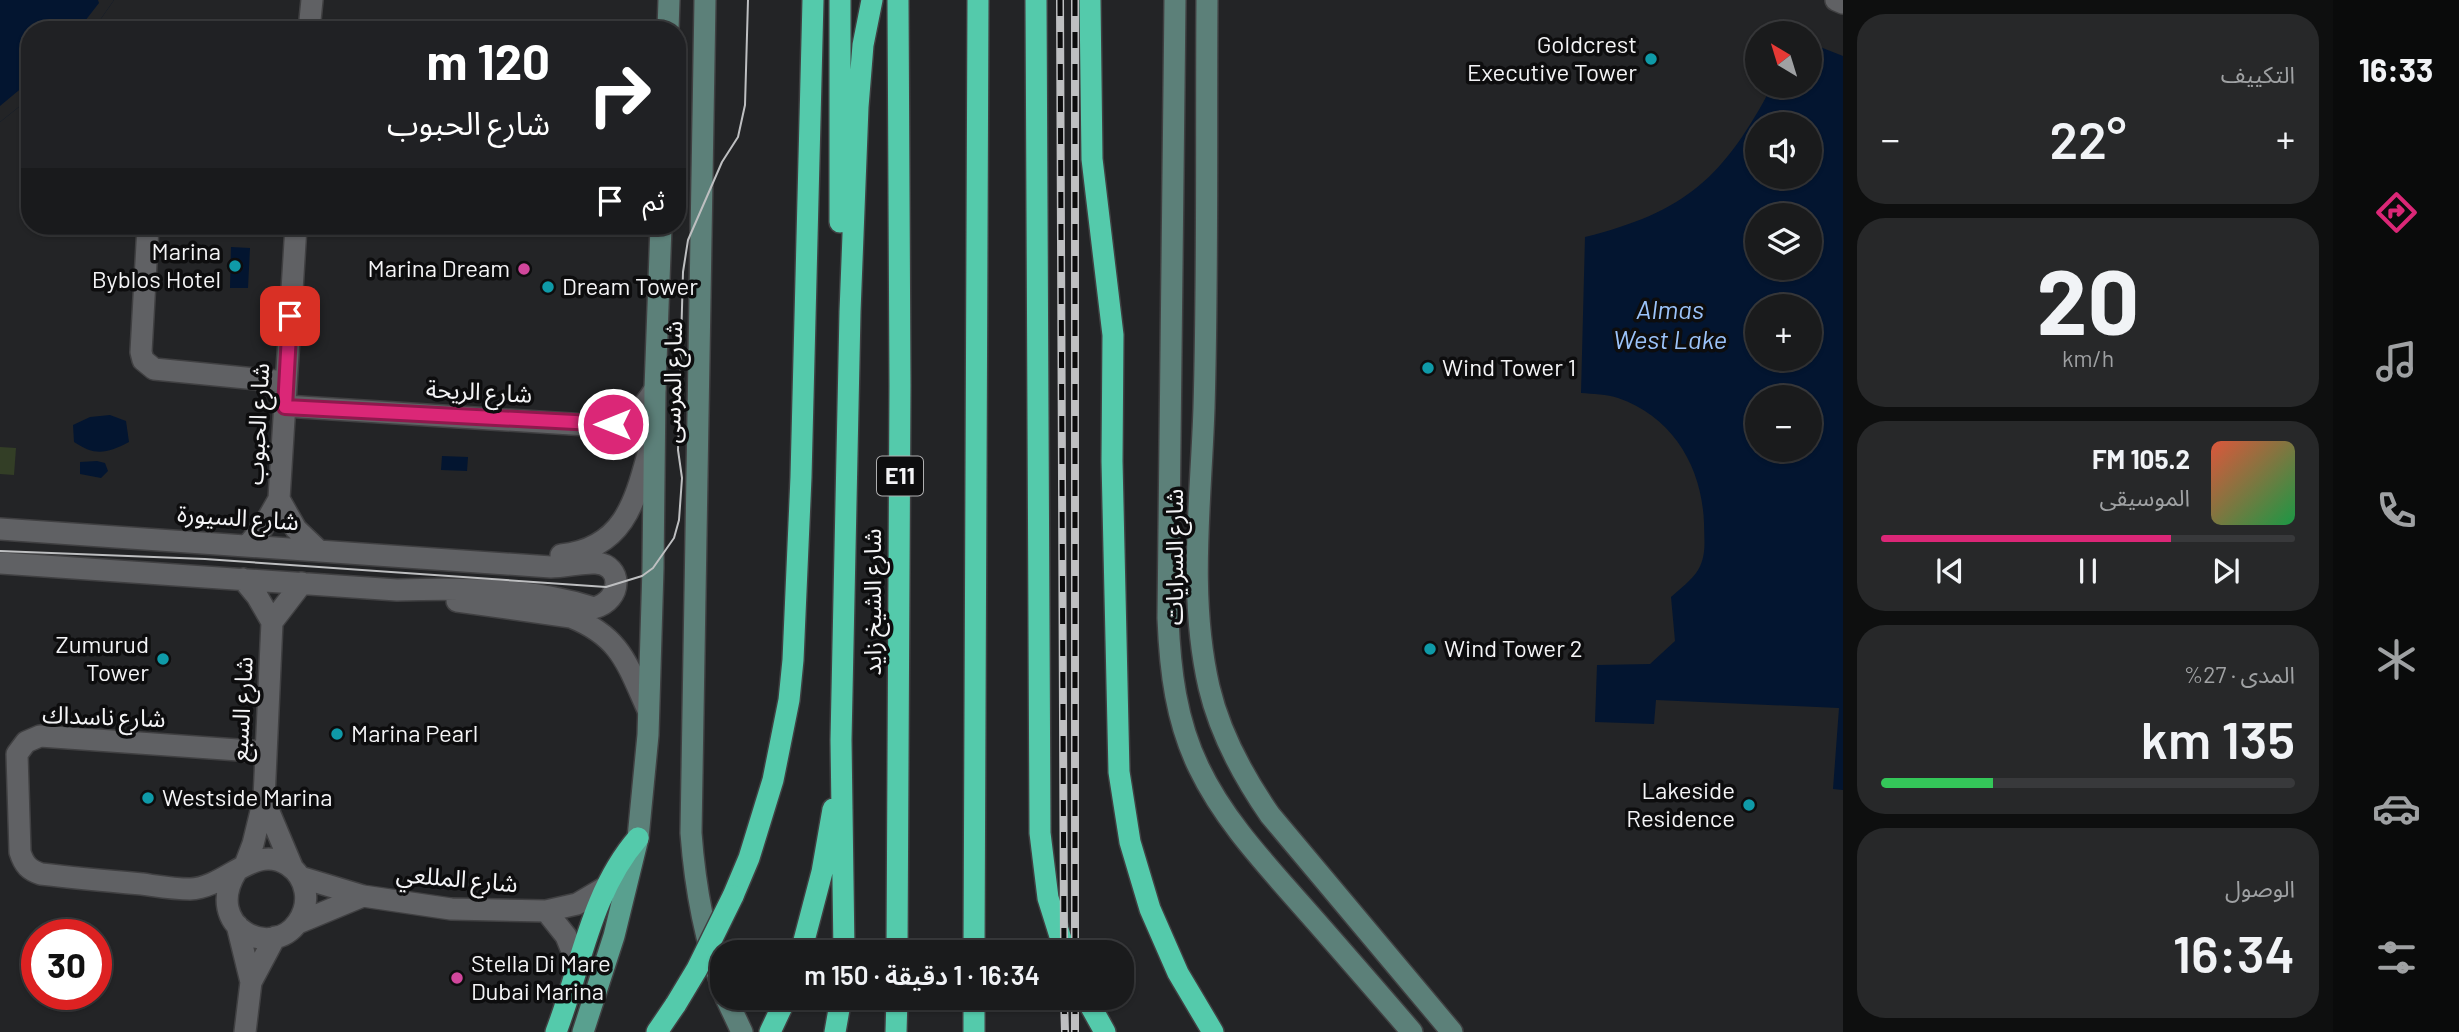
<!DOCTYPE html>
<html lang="ar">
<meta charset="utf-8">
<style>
:root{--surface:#1a1b1c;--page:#272829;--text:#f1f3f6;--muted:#9fa1a3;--line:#38393b;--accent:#db2777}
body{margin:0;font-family:Barlow,"Noto Sans Arabic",sans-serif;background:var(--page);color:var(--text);direction:rtl;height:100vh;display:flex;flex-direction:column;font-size:26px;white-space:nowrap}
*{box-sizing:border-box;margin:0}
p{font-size:23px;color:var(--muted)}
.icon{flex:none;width:38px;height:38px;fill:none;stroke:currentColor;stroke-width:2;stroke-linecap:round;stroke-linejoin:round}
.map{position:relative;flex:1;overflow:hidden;direction:ltr}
.side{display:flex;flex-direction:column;gap:14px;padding:14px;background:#0e0f0f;width:490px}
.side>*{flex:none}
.guide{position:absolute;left:21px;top:21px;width:665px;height:214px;border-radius:28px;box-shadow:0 2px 5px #0004,0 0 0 2px var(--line);direction:rtl;background:#202124;color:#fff;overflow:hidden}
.needle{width:46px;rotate:322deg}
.controls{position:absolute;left:1745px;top:21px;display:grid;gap:14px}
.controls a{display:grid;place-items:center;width:77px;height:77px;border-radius:50%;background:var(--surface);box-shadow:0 2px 5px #0004,0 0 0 2px var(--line);font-size:35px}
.speed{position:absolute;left:21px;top:919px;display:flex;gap:14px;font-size:35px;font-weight:700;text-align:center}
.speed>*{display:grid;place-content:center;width:91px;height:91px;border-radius:50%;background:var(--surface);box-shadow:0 2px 5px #0004,0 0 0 2px var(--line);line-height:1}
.speed .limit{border:10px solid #d22;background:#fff;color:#111}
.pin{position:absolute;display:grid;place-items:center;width:60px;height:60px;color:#fff;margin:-30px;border-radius:14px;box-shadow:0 4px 10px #0006}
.me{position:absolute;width:77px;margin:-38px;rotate:270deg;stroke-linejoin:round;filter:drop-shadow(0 0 5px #0008)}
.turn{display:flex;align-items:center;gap:24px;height:147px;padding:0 21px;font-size:32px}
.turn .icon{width:91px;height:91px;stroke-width:2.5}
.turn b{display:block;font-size:49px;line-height:60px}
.then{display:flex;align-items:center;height:66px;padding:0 21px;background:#0003;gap:14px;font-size:26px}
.big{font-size:52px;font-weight:600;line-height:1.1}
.side .widget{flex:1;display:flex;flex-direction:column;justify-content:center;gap:10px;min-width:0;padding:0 24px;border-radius:28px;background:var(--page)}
.side .dial{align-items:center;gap:0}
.dial b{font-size:91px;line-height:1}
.song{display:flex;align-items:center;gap:21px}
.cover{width:84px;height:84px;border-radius:10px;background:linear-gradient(135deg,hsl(10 70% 55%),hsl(140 70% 35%))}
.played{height:7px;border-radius:4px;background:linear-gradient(90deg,var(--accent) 70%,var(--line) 70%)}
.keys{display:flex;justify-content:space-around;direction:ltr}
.heat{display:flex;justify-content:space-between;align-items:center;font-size:38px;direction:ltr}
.charge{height:10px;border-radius:5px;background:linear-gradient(90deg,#34c759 27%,var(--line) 0)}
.trip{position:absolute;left:710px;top:940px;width:424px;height:70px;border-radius:28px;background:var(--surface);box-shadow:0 2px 5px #0004,0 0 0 2px var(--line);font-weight:600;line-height:70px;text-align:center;direction:rtl}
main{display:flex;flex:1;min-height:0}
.menu{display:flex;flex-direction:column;width:126px;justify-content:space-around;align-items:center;background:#0a0b0b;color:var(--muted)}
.menu .icon{width:49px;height:49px}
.menu .on{color:var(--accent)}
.menu b{font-size:32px;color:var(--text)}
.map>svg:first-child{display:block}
.green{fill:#333e26}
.water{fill:#031530;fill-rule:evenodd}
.pier{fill:#232426}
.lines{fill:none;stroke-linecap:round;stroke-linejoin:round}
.street-casing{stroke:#404042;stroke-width:24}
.secondary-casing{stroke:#404042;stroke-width:24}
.primary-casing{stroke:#404042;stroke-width:24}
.highway-casing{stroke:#404042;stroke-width:24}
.street{stroke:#606164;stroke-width:21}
.secondary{stroke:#5c8079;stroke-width:21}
.primary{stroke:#59a08f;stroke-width:21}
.highway{stroke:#54caab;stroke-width:21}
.tram{stroke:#bebfc1;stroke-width:2}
.rail-casing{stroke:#bebfc1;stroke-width:8}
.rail{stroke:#0d0d0e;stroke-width:5;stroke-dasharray:16;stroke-linecap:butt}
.highway-bridge-casing{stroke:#404042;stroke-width:24;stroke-linecap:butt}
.highway-bridge{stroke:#54caab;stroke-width:21}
.route-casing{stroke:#8e194d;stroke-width:18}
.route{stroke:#db2777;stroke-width:12}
.culture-dot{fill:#0f9aa8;stroke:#0d0d0e;stroke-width:2.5}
.hotel-dot{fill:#d1479c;stroke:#0d0d0e;stroke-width:2.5}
.labels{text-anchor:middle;stroke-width:7;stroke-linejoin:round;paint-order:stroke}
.shield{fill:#0d0d0e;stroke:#afafb0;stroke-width:2}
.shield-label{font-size:23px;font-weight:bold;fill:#f4f4f6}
.poi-label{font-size:24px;fill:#f4f4f6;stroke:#0d0d0e;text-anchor:start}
.street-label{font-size:24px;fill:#f4f4f6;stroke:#0d0d0e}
.water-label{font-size:26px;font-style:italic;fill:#9bc3fa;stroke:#0d0d0e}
</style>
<main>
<nav class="menu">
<b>16:33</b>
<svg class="icon on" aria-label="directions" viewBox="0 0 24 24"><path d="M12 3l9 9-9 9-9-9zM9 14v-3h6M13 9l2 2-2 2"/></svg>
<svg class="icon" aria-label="music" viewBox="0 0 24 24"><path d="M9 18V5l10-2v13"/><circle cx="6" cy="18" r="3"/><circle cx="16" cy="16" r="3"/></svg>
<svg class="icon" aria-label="phone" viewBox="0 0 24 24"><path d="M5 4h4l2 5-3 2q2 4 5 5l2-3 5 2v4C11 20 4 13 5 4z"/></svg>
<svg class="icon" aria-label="climate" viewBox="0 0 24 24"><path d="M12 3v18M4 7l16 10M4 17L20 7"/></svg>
<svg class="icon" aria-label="car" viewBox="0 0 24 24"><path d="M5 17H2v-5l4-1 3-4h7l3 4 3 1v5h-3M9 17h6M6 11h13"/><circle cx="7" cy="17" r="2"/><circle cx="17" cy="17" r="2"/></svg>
<svg class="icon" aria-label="filters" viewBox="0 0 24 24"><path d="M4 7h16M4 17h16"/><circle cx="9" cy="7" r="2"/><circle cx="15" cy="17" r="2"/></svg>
</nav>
<section class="side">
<div class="widget"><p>التكييف</p>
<div class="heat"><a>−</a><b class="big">22°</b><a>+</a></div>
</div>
<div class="widget dial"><b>20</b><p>km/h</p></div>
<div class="widget">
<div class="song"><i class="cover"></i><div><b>105.2 FM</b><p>الموسيقى</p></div></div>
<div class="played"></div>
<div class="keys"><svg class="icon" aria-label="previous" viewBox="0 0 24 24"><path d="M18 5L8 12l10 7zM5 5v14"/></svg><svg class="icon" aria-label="pause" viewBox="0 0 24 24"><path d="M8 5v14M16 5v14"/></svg><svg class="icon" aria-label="next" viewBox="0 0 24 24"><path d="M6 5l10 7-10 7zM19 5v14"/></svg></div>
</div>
<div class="widget"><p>المدى · 27%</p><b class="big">135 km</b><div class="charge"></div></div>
<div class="widget"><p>الوصول</p><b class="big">16:34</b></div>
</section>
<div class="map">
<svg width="1843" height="1032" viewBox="0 0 1843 1032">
<rect width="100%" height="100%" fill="#232426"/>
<path class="green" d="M0,447L16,448L14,475L0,474Z"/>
<path class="water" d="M0,0H114L93,30H30V98L0,122Z
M1810,43L1843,56V790L1833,789L1839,708L1656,700L1654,724L1595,722L1597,665L1650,664L1675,641L1671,597C1680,589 1692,580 1698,570C1707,555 1704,539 1704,523C1702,467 1673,417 1618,398C1607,394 1593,394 1581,393L1585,237C1686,212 1724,177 1772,86H1810ZM1810,124V177H1757V124ZM1810,215V268H1757V215ZM1810,306V359H1757V306ZM1810,397V450H1757V397Z
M231,247L250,248L248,288H230Z
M110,415L126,421L129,442C106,454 95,456 74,442L73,425L90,417Z
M442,456L468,457L467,471L441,470Z
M97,461L105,463L108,471L101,478L80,474V462Z"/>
<path class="pier" d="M98,0H114L93,30H78L99,3Z
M30,81V98L0,122V106Z"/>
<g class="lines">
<g class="street-casing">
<path id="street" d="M1836,0L1843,3
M309,30L312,0
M148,226L141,352L143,360L154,369L286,382
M285,406L603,426C628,422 643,410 655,389
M279,499L296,529L318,550
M0,529L551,567C564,567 585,562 596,563C623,565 623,600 594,608C532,588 462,588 397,590L0,563
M248,545L263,527L279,499L296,226
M561,555C627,548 636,497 651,443
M243,579L257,596L272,622L264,799L253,844L245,865
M457,601L571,617C621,637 627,664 648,710
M272,622L302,583
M264,800L293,869
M236,872C203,926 271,961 298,922C304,913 307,902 305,891C303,880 297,871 288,865C254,843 226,888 190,889C174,889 157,886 142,884C108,881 75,878 41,874C29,870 24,865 20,852L17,754L26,742L40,736L266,752
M300,877L363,896L451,909L546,911L577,904L604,888
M546,911L566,936L578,966
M298,923L363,896
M237,925L251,982L245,1032
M251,982L275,937"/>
</g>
<g class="secondary-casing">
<path id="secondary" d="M705,0L691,833C695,887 704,938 723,989
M1175,0L1168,618C1170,670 1176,721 1199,768C1223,818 1261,859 1297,900C1336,944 1374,988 1412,1032
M1207,0C1206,136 1208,272 1204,408C1201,500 1188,596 1209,687C1220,734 1243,776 1270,815L1452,1032
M668,30L669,0
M638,838L648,735L653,568L655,389L661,226
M726,998L742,1032"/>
</g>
<g class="primary-casing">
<path id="primary" d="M583,1032L614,936L638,838"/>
</g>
<g class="highway-casing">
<path id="highway" d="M840,0V222
M1036,0L1040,833L1048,898L1065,952
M1090,0L1092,159L1113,335L1112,461L1119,772L1130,842L1150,909L1178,973L1213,1032
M733,896L749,858L773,780L789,700L793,660L801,477L813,0
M801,952L822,872L833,809
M844,952L841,740L850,312L858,107L863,45L872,0
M897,952L900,385L898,0
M974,952L978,0
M1086,998L1105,1032
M556,1032C581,967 591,892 638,838
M657,1032L676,1004
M770,1032L786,998
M835,1032L841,998
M896,1032L897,998
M974,1032V998"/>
</g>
<use href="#street" class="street"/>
<use href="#secondary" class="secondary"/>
<use href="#primary" class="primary"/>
<use href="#highway" class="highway"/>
<path class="tram" d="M0,551L205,559L606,587L642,576L653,568L674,538L679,520L682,478L678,450L683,272L688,240L722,162L738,137L745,105L748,0"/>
<g class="rail-casing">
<path id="rail" d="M1060,0L1064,952
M1075,0V952
M1064,998L1065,1032
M1075,998V1032"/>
</g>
<use href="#rail" class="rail"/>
<g class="highway-bridge-casing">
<path id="highway-bridge" d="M676,1004L697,969L733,896"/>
</g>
<use href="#highway-bridge" class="highway-bridge"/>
</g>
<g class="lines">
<g class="route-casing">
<path id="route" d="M290,316L285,407L613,424"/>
</g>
<use href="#route" class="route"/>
</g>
<g class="culture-dot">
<circle cx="1651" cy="59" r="7"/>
<circle cx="235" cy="266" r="7"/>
<circle cx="548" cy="287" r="7"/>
<circle cx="1428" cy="368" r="7"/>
<circle cx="1430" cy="649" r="7"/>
<circle cx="163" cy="659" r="7"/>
<circle cx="337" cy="734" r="7"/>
<circle cx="148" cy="798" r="7"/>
<circle cx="1749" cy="805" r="7"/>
</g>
<g class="hotel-dot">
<circle cx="524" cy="269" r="7"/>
<circle cx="457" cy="978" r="7"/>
</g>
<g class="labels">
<rect class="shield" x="877" y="456.5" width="46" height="39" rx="5"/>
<g class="shield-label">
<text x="900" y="484">E11</text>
</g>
<g class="poi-label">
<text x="1637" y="53" text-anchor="end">Goldcrest<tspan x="1637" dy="28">Executive Tower</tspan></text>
<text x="221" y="260" text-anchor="end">Marina<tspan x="221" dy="28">Byblos Hotel</tspan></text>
<text x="510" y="277" text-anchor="end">Marina Dream</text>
<text x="562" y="295">Dream Tower</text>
<text x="1442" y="376">Wind Tower 1</text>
<text x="149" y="653" text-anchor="end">Zumurud<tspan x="149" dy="28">Tower</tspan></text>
<text x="1444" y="657">Wind Tower 2</text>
<text x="351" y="742">Marina Pearl</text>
<text x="1735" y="799" text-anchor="end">Lakeside<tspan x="1735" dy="28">Residence</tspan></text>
<text x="162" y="806">Westside Marina</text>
<text x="471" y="972">Stella Di Mare<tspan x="471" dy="28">Dubai Marina</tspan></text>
</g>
<g class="street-label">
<text transform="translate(673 382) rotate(-89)" y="8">شارع المرسى</text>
<text transform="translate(479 392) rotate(3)" y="8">شارع الريحة</text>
<text transform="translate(258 424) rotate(-87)" y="8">شارع الحبوب</text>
<text transform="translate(238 518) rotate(4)" y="8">شارع السيورة</text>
<text transform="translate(1175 557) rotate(-90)" y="8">شارع السرايات</text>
<text transform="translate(873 602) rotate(-90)" y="8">شارع الشيخ زايد</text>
<text transform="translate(242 709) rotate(-87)" y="8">شارع السبع</text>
<text transform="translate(104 717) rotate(2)" y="8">شارع ناسداك</text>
<text transform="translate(457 879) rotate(5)" y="8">شارع المللعي</text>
</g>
<g class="water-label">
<text x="1670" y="319">Almas<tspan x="1670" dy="30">West Lake</tspan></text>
</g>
</g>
</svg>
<div class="controls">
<a><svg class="needle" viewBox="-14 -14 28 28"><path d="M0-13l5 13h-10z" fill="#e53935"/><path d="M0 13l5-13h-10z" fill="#9fa1a3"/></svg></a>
<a><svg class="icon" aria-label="sound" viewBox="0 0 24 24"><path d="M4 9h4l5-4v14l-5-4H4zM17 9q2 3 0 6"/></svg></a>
<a><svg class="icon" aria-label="layers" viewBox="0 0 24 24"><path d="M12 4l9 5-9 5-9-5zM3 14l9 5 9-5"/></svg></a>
<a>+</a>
<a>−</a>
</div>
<div class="speed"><div class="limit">30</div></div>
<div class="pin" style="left:290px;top:316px;background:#d93025"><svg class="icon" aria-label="arrive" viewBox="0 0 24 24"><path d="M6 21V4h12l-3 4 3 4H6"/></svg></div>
<svg class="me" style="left:613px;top:424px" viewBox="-20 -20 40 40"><circle r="17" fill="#db2777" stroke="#fff" stroke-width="3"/><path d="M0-11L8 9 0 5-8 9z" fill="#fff"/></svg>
<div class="trip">16:34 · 1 دقيقة · 150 m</div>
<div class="guide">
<div class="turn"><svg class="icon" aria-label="right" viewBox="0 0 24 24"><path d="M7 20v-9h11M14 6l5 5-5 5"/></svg><div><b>120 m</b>شارع الحبوب</div></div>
<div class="then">ثم<svg class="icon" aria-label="arrive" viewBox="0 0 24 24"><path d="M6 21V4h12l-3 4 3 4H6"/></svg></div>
</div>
</div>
</main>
